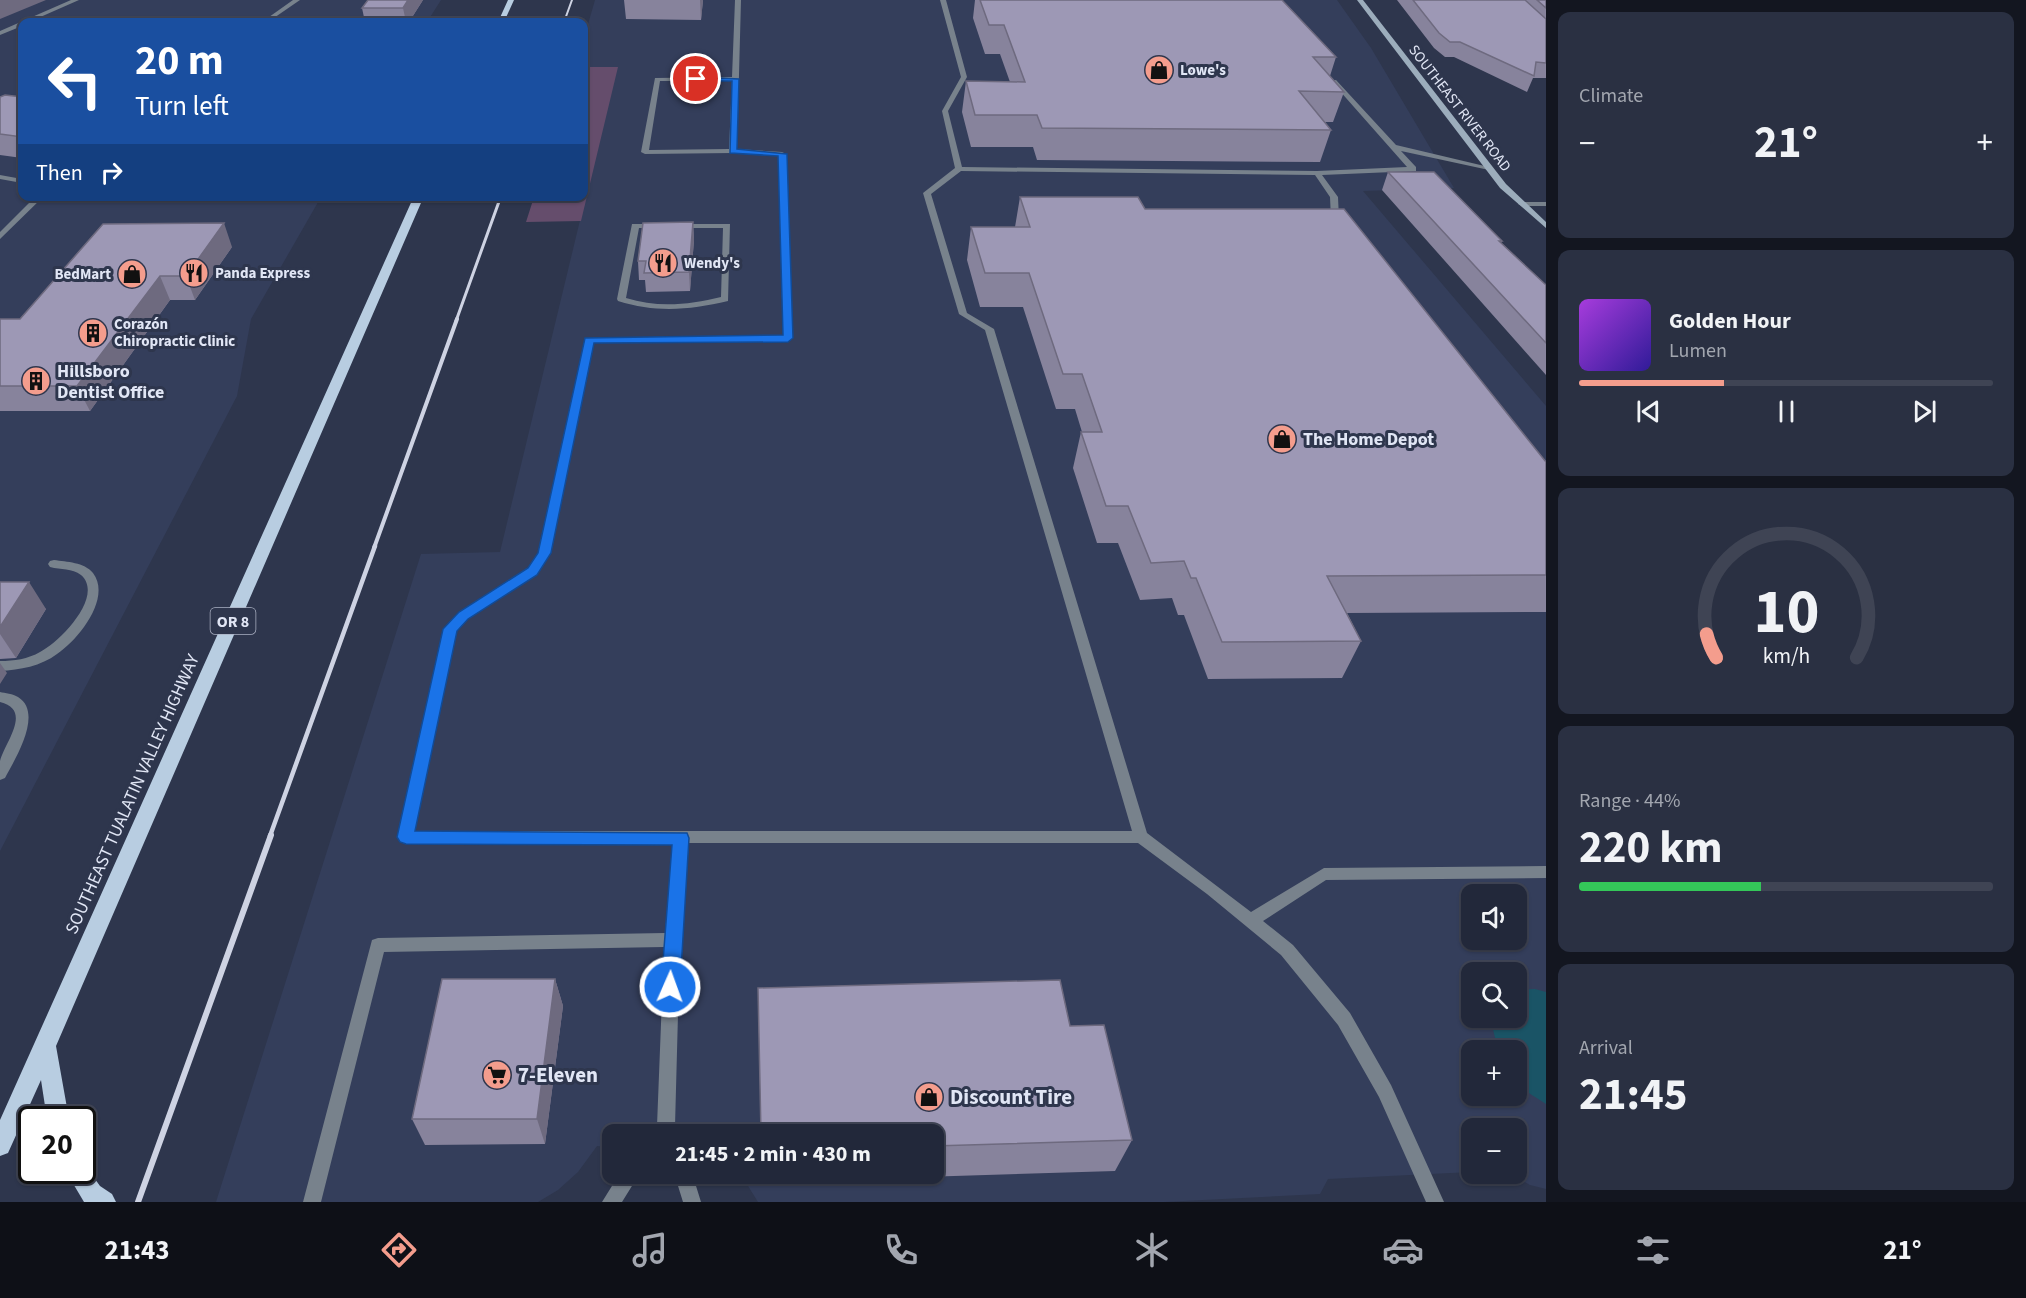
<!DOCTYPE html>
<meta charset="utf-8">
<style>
:root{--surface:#22283a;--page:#2a3042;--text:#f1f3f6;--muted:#a2a6af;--line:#3f4454;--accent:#f49d8d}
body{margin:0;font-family:"Source Sans 3",sans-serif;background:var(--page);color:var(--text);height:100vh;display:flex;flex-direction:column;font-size:22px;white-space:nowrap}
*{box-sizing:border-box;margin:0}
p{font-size:20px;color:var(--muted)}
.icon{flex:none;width:33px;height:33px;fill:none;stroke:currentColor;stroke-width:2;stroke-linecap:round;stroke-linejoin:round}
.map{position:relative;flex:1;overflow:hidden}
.panel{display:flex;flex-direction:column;gap:12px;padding:12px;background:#131620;width:480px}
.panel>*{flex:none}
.top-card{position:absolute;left:18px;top:18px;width:570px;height:183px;border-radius:12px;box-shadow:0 2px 4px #0004,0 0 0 2px var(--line);background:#1a4fa0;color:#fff;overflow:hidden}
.tools{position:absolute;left:1461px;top:884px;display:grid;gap:12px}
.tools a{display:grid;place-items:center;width:66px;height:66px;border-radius:12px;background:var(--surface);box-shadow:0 2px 4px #0004,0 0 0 2px var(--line);font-size:30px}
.speed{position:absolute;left:18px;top:1106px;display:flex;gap:12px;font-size:30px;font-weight:700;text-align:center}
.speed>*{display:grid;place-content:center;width:78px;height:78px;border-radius:50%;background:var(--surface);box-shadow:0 2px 4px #0004,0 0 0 2px var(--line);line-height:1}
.speed .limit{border:3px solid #111;border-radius:9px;background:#fff;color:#111}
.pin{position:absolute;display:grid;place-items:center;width:51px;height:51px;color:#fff;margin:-26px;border:3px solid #fff;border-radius:50%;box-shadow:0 2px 6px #0007}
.me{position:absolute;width:66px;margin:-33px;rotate:2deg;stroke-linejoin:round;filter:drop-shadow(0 0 4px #0008)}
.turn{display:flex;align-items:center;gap:21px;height:126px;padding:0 18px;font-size:27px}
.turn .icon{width:78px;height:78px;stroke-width:2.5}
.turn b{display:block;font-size:42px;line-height:51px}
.then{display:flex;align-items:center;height:57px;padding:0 18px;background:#0003;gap:12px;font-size:22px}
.big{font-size:45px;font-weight:700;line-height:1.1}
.panel .card{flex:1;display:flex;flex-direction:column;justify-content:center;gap:9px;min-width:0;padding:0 21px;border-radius:12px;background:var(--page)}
.panel .dial{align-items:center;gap:0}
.dial svg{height:156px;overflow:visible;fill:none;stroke:var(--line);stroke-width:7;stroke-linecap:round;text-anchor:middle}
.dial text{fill:var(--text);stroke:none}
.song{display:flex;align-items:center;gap:18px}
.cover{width:72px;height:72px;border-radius:9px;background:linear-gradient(135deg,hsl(280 70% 55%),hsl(250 70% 35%))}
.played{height:6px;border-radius:3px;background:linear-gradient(90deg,var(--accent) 35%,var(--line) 35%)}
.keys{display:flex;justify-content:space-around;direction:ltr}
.heat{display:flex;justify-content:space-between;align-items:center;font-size:33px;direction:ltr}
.charge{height:9px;border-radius:4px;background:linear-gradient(90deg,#34c759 44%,var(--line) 0)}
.trip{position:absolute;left:602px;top:1124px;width:342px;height:60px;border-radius:12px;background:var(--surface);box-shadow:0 2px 4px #0004,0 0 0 2px var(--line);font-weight:700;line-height:60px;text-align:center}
.menu{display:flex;height:96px;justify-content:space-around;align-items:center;background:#0e1017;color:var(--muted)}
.menu .icon{width:42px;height:42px}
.menu .selected{color:var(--accent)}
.menu b{font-size:27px;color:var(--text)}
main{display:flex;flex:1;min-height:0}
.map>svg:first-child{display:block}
.built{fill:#343e5b;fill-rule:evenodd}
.green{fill:#654d6c}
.water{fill:#1a5466}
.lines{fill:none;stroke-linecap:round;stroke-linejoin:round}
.service{fill:#78828c;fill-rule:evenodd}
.minor{fill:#78828c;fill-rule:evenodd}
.secondary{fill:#9cadbc;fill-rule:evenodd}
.primary{fill:#b8cde1;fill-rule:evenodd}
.rail-far4{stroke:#ced3e3;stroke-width:2}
.rail-far3{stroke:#ced3e3;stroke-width:3}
.rail-far2{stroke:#ced3e3;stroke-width:4}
.rail-far1{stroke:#ced3e3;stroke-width:4.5}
.rail{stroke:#ced3e3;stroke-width:6}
.wall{fill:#87839c}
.shaded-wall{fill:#6e6a7f}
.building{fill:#9d98b5;stroke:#6e6a7f;stroke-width:1.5}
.route{fill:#1a73e8;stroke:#114b97;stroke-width:1.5}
.labels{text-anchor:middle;stroke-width:6;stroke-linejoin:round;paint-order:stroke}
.far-poi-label{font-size:15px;font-weight:bold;fill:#e1e6f5;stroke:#2e364d;text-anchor:start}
.far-street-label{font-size:15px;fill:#e1e6f5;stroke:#2e364d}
.shield{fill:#2e364d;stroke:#abb1c3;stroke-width:1.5}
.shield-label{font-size:16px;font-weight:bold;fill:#e1e6f5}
.poi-label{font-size:18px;font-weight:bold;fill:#e1e6f5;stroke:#2e364d;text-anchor:start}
.street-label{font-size:18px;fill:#e1e6f5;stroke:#2e364d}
.near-poi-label{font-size:21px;font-weight:bold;fill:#e1e6f5;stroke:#2e364d;text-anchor:start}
</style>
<main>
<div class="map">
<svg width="1546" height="1202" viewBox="0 0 1546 1202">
<rect width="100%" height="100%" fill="#2e364d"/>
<path class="built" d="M0,0H441L427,22H22V196L321,197L251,319L237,396L0,851Z
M595,0H1337L1371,48L1454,188L1363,191L1546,406V1189L1530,1185L1509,1173H1516V1128H1472L1471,1172L1328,1179L1320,1194L1164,1202H758L740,1173H933V1134H612V1147L597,1146L578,1172L558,1190L538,1202H216L421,554L500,552L617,67H584V38ZM1472,894H1516V939H1472ZM1472,972H1516V1017H1472ZM1472,1050H1516V1095H1472Z"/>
<path class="green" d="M584,67H618L581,221L526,222L534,197L584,196Z"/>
<path class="water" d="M1535,989L1546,992V1104C1515,1084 1516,1087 1516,1050H1498L1490,1017H1516L1517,990Z"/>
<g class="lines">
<path class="service" d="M71,0H79L29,22H22V26L0,35V31Z
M293,0H300L268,22H262Z
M735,0H741L737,149L782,152L786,154L793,338L788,341L593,343L551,553L536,575L468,618L456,631L415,831H1132L985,330L959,314L923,193L955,168L942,111L961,77L940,0H946L967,77L948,111L962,167L1317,171L1407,167L1331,81L1336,80L1396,145L1493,168L1489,170L1401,151L1416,167V171L1322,175L1338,197L1339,219L1342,223L1338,225L1331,219L1330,197L1315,175L961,171L931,194L967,313L994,329L1147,833L1251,912L1324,868L1546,866V878L1326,880L1263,921L1293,945L1350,1013L1391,1085L1444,1202H1426L1379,1097L1338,1025L1281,955L1207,894L1138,843H688L680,940L675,1126L678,1134H660L657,1126L664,947L384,952L321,1202H303L372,940L378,938L665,933L673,843H406L401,841L399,837L444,629L460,612L528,569L539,553L586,338L783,335L778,156L733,153L645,154L641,152L655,78L732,77ZM660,81H732L729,149L649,150Z
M0,175L22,179V183L0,179Z
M36,196H44L0,239V232Z
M632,224H730L728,301C690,310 656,313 618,301L617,299ZM639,228H723L721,297C689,305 657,308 626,298Z
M54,560C67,562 84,562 93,573C112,598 78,640 57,654C41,666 20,670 0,671V661C14,661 28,659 40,652C59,643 105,596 81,575C72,568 61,570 50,567L48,564L50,561Z
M0,692C5,693 13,694 18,697C44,713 15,759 5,778L0,780C0,774 0,766 0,761C5,742 33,710 0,702Z
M620,1173H640L622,1202H602Z
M674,1173H692L701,1202H683Z"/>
<path class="minor" d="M1519,202H1546V206H1522L1518,204Z"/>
<path class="secondary" d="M1357,0H1363L1506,184L1546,222V228L1500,188Z"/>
<path class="primary" d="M508,0H514L504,22H498Z
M414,196H424L56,1046L69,1119H47L41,1080L8,1153L0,1156V1120Z
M82,1161L100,1186L112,1194L116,1202H84L65,1170H82Z"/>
<path class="rail-far4" d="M564,22L572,0"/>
<path class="rail-far3" d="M456,321L501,196"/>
<path class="rail-far2" d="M374,548L457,319"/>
<path class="rail-far1" d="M270,836L375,546"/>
<path class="rail" d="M138,1202L271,835"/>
</g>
<path class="wall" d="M423,0L409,22H365L362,8Z
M624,0H703L701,20L626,19Z
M975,0H1282L1336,57L1330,76L1344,92L1333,122H1325L1331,130L1320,162L1037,160L1033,147H971L962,112L966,81L1010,82L1000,54H985L973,18Z
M1397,0H1546V78H1533L1527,92L1454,57H1445L1434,48Z
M0,97H22V158L0,155Z
M1388,172L1502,241L1501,243L1546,285V375L1382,190Z
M1020,197L1145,209L1546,462V612L1347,613L1361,641L1342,678L1208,679L1184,615H1178L1172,598L1140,600L1118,543H1097L1073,468L1081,432H1082L1075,409H1056L1023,307H980L967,260L971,227H1015Z
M693,222L694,240L690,291L646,292L645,280H639L638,261Z
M232,247L195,300H170L90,411H0V319H20Z
M0,582L46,609L16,658L0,659Z
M555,979L563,1006L545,1144L425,1145L412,1119Z
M1070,1026L1132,1140L1115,1171L762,1182V1173H933V1134Z"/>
<path class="shaded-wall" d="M0,0H46L0,19Z
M408,0H423L409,22H406L403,8Z
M700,0H703L701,20Z
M693,222L694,240L690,291L689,272Z
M224,223L232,247L195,300L186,276Z
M160,276L170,300L90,411L77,386Z
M29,582L46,609L16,658L0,634V627Z
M0,663L7,673L0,684Z
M555,979L563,1006L545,1144L537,1119Z"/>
<path class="building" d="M368,0H408L403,8H362Z
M980,0H1282L1336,57H1313L1344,92L1299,91L1331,130L1042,128L1037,115H975L966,81L1025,82L1004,25H989Z
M1413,0H1525L1546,19V63L1536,62L1534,76L1460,42H1450L1439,33Z
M1537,0H1546V8Z
M5,95L22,97V137L0,134V97Z
M1388,172H1434L1502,241H1499L1546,285V343Z
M1020,197H1138L1145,209H1344L1546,462V575L1327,576L1361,641L1222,642L1196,578H1191L1184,561L1151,563L1128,506H1106L1081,432H1102L1082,374H1063L1029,273H985L971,227H1030Z
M693,222L689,272L644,273L646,261H638L643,223Z
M224,223L186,276H160L77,386H0V319H20L103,224Z
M0,582H29L0,627Z
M442,979H555L537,1119H412Z
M1060,980L1070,1026L1104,1025L1132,1140L933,1146V1134H761L758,988Z"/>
<path class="route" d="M696,77L739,79L737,149L787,154L793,338L788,342L594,343L551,553L537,575L468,619L457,631L415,831L687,833L689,838L680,987L677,993L670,995L664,993L661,987L672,845L406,844L400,842L397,837L443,629L459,612L528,568L538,553L585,338L783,335L778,156L730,153L732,81H694Z"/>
<defs>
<g id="shop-disc" transform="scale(1.5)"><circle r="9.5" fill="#f49d8d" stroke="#2e364d"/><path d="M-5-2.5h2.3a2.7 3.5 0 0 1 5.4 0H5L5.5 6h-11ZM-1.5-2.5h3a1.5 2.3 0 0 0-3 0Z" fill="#111"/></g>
<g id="restaurant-disc" transform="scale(1.5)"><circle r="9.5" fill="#f49d8d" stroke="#2e364d"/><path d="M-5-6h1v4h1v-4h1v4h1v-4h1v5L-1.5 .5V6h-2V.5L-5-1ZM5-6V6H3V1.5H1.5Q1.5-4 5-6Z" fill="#111"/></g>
<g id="building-disc" transform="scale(1.5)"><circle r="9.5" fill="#f49d8d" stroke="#2e364d"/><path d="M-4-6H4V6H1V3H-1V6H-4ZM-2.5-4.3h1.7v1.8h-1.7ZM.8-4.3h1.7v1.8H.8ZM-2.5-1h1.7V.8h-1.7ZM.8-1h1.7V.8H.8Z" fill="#111"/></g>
<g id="supermarket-disc" transform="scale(1.5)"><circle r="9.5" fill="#f49d8d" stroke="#2e364d"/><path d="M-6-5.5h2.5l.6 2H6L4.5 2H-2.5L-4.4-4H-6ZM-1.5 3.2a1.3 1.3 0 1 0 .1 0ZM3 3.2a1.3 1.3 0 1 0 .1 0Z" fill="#111"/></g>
</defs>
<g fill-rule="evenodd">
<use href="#shop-disc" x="1159" y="70"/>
<use href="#restaurant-disc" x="663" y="263"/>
<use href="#restaurant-disc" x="194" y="273"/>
<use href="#shop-disc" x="132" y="274"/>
<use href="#building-disc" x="93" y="333"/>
<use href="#building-disc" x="36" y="381"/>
<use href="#shop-disc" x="1282" y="439"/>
<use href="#supermarket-disc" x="497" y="1075"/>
<use href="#shop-disc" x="929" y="1097"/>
</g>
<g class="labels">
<g class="far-poi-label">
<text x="1180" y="75">Lowe's</text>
<text x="684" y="268">Wendy's</text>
<text x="215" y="278">Panda Express</text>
<text x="111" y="279" text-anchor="end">BedMart</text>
<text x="114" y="329">Corazón<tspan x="114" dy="17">Chiropractic Clinic</tspan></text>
</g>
<g class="far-street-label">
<text transform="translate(1460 108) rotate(52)" y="5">SOUTHEAST RIVER ROAD</text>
</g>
<rect class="shield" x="210.5" y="608" width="45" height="26" rx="4.5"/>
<g class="shield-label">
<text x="233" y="627">OR 8</text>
</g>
<g class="poi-label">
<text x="57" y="377">Hillsboro<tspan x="57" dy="21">Dentist Office</tspan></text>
<text x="1303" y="445">The Home Depot</text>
</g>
<g class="street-label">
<text transform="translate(132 794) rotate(-66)" y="6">SOUTHEAST TUALATIN VALLEY HIGHWAY</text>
</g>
<g class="near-poi-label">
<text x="518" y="1082">7-Eleven</text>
<text x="950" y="1104">Discount Tire</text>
</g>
</g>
</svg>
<div class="tools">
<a><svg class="icon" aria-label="sound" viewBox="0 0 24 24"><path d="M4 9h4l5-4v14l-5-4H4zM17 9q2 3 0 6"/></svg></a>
<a><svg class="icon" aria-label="search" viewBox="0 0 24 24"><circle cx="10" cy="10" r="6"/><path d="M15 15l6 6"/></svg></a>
<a>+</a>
<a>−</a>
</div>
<div class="speed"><div class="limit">20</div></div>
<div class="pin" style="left:696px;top:79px;background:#d93025"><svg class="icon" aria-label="arrive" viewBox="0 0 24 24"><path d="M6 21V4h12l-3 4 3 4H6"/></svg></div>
<svg class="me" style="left:670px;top:987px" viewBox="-20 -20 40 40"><circle r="17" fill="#1a73e8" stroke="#fff" stroke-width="3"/><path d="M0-11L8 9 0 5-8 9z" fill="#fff"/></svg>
<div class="trip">21:45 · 2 min · 430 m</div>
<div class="top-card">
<div class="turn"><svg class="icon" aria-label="left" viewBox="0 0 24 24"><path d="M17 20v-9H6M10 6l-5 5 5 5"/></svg><div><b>20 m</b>Turn left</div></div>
<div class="then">Then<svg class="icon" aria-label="right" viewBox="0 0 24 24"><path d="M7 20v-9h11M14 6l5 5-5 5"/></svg></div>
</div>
</div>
<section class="panel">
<div class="card"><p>Climate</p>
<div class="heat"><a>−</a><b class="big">21°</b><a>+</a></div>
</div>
<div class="card">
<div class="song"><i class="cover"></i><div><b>Golden Hour</b><p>Lumen</p></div></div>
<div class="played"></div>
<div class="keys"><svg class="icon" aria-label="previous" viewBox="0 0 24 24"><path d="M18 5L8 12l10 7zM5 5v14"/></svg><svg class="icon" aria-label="pause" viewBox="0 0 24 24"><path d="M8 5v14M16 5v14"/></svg><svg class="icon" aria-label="next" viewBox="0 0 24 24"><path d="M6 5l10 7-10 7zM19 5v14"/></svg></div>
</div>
<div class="card dial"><svg viewBox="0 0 100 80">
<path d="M14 69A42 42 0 1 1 86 69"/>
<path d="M14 69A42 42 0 0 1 9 57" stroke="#f49d8d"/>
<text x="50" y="56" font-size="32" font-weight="700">10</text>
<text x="50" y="72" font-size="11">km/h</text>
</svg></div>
<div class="card"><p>Range · 44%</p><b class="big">220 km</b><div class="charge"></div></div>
<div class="card"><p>Arrival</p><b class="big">21:45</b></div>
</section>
</main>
<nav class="menu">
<b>21:43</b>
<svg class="icon selected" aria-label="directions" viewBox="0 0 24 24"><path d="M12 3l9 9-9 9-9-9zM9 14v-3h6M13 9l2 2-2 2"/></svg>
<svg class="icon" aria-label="music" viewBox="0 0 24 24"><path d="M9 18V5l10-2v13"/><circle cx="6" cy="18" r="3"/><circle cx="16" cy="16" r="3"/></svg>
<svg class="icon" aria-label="phone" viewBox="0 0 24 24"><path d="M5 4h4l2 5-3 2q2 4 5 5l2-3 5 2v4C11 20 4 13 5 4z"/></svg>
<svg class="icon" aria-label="climate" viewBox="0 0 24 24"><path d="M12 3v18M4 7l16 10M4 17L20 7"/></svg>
<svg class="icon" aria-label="car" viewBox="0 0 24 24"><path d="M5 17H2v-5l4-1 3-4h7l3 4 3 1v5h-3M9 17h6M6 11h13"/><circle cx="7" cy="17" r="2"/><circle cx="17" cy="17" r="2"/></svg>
<svg class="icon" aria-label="filters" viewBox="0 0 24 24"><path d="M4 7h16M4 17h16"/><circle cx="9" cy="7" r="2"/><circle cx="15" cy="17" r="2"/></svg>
<b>21°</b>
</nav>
